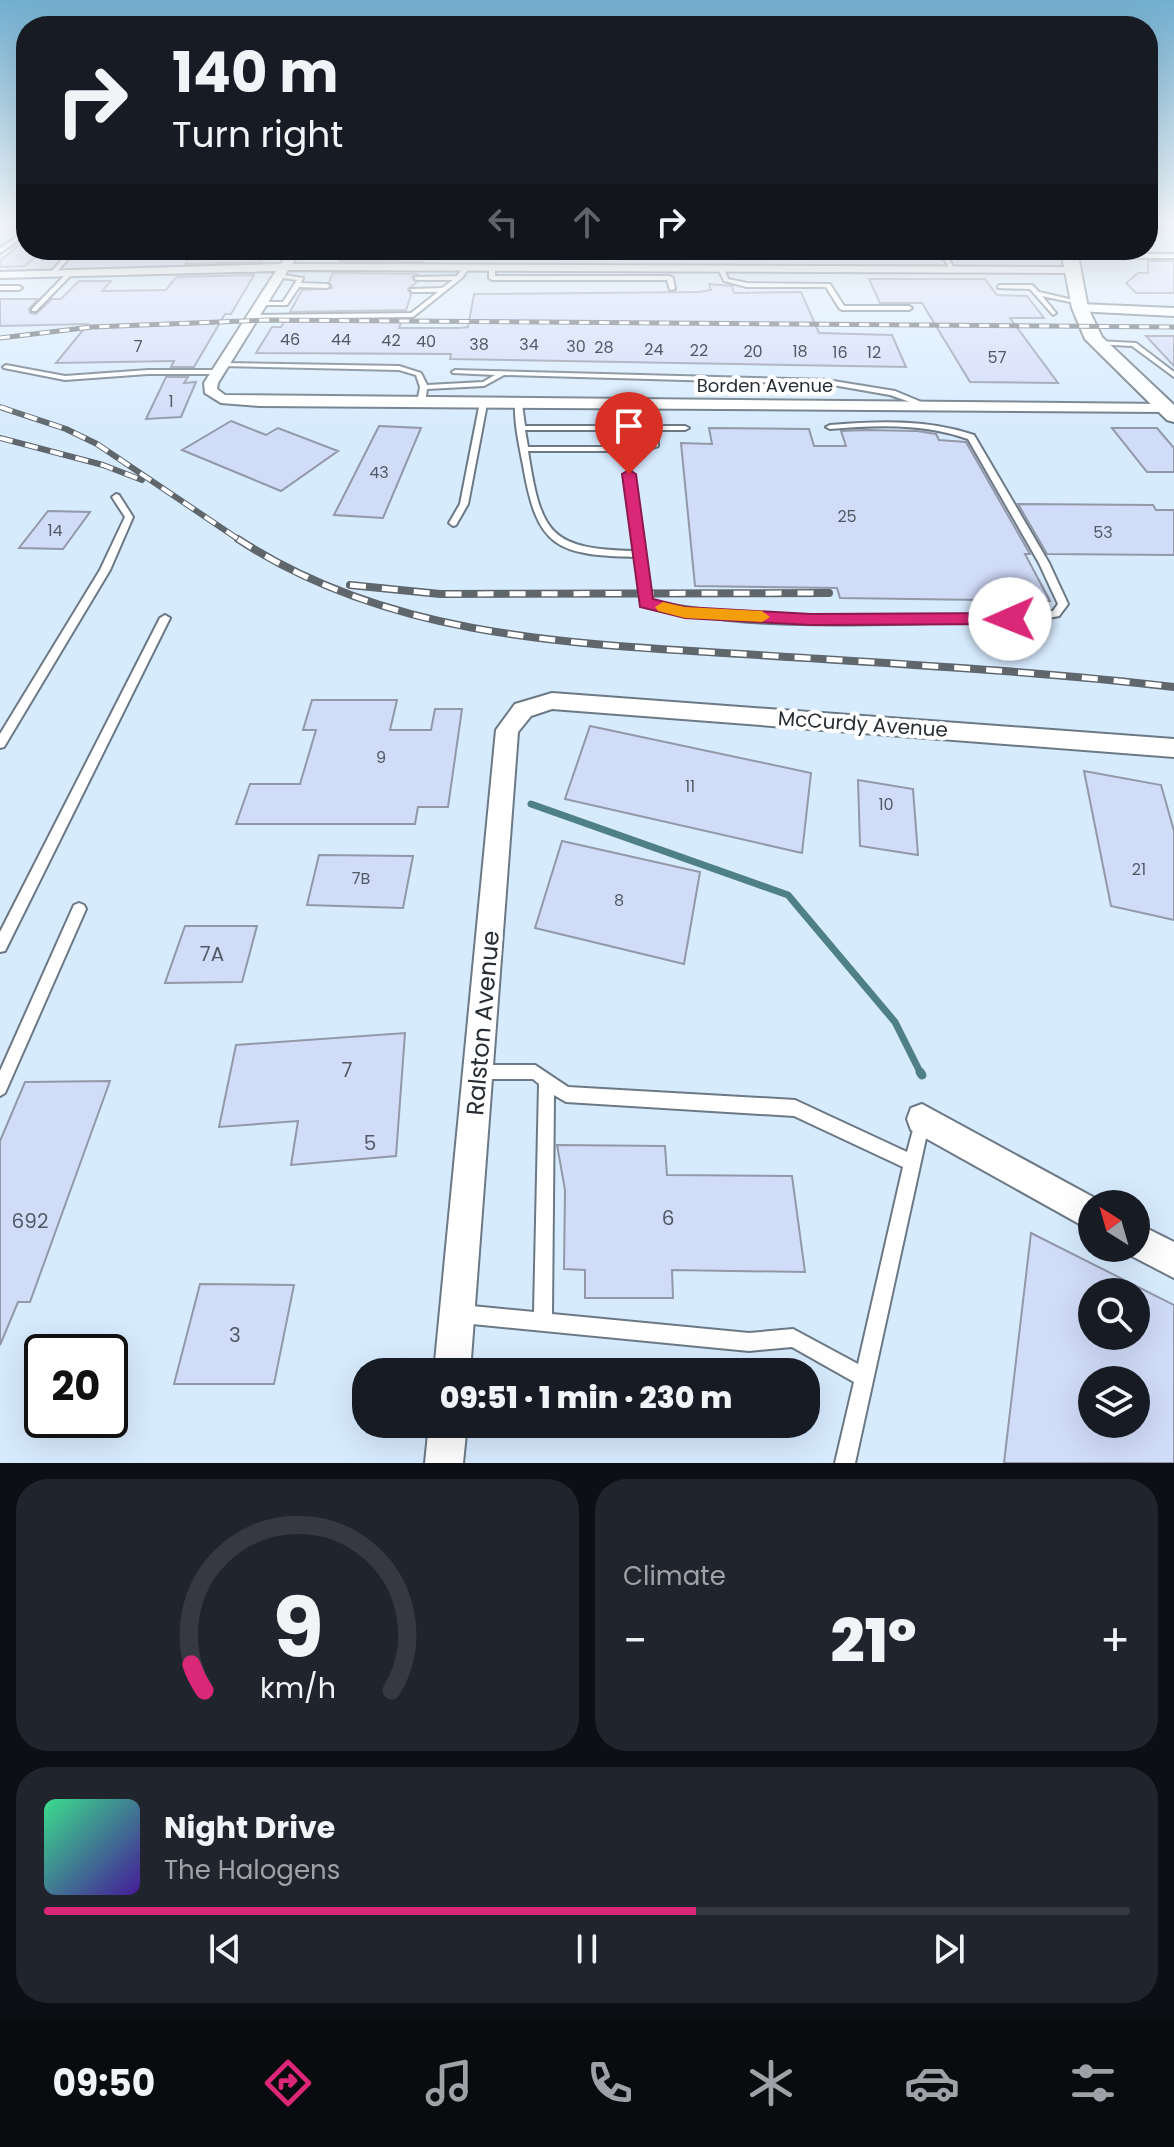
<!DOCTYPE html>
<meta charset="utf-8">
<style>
:root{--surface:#171b24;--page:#20242c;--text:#f1f3f6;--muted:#9ea1a6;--line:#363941;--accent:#db2777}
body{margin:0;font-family:Poppins,sans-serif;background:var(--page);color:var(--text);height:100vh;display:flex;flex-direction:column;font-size:30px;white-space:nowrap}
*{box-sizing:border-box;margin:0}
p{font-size:26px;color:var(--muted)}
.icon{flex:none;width:44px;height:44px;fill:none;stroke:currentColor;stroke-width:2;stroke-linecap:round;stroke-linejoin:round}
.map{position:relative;height:1463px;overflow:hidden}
.details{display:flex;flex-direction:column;gap:16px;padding:16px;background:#0d0f14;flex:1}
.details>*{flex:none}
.guide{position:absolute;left:16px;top:16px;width:1142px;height:244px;border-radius:32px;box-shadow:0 8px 32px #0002;background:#171b24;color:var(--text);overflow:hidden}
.needle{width:52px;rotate:323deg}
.tools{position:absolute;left:1078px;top:1190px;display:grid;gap:16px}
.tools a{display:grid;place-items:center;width:72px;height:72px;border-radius:50%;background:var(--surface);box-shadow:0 8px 32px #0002;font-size:40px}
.speed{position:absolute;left:24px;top:1334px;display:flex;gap:16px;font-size:40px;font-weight:700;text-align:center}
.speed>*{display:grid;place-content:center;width:104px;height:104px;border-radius:50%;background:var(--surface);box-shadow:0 8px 32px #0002;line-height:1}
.speed .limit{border:4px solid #111;border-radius:12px;background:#fff;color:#111}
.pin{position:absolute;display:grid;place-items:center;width:68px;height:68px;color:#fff;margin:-82px -34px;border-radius:50% 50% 50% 0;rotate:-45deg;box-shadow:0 0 8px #0007}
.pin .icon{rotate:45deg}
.me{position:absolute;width:88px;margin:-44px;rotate:269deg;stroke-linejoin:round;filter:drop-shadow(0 0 6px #0008)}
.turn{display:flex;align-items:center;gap:28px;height:168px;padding:0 24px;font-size:36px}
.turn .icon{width:104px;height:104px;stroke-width:2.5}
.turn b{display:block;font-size:56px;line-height:68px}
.lanes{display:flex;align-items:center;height:76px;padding:0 24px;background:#0003;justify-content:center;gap:40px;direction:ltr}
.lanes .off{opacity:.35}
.big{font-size:60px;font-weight:800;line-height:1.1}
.details .card{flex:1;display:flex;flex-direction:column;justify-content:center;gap:12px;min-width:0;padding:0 28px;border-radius:32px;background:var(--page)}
.details .dial{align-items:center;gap:0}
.dial svg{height:208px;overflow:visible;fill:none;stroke:var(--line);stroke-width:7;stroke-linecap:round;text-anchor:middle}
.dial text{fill:var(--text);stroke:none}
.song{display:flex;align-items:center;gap:24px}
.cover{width:96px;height:96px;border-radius:12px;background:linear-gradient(135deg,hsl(150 70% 55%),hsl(260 70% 35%))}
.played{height:8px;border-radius:4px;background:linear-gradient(90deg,var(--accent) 60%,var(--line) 60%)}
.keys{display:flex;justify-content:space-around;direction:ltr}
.heat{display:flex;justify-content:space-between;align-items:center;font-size:44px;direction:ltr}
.details .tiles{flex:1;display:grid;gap:16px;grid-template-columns:1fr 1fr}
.card:last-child{grid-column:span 2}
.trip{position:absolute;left:352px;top:1358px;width:468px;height:80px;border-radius:32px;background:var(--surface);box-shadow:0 8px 32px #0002;font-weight:800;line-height:80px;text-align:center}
.dock{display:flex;height:128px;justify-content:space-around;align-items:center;background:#090b0e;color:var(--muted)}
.dock .icon{width:56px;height:56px}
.dock .selected{color:var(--accent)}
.dock b{font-size:36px;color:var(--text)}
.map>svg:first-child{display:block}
.built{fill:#d7ebff;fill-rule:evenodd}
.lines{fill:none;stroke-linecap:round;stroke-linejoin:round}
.stream-far1{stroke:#4f8085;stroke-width:7}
.stream{stroke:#4f8085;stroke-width:9}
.building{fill:#d1dcf9;stroke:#9298a8;stroke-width:2;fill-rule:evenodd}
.service-casing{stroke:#6c7985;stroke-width:4}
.minor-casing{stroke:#6c7985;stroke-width:4}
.secondary-casing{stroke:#6c7985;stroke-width:4}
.service{fill:#fff;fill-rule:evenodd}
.minor{fill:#fff;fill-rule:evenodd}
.secondary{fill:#fff;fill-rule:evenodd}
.rail-far2-casing{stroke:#5f666c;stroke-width:5}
.rail-far1-casing{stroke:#5f666c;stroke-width:6}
.rail-casing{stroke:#5f666c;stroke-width:8}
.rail-far2{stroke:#fff;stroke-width:3;stroke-dasharray:10;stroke-linecap:butt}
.rail-far1{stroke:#fff;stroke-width:4;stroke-dasharray:13;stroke-linecap:butt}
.rail{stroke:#fff;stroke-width:5;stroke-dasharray:16;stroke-linecap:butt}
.route{fill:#db2777;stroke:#8e194d;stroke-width:2}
.slow{fill:#f59e0b}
.labels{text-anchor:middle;stroke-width:8;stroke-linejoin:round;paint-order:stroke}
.number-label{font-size:16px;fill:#525964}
.far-street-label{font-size:18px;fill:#272d32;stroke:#fff}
.street-label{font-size:20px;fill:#272d32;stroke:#fff}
.near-number-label{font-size:20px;fill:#525964}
.near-street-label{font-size:24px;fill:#272d32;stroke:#fff}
</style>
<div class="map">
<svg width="1174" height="1463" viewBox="0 0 1174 1463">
<rect width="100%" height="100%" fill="#ecf4fd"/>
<path class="built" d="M0,224H26V250H1148V224H1174V1463H0ZM1092,1204H1136V1248H1092ZM1092,1292H1136V1336H1092ZM42,1352H110V1420H42ZM366,1372H806V1424H366ZM1092,1380H1136V1424H1092Z"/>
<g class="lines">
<path class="stream-far1" d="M531,804L788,895L895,1022L921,1074"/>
<path class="stream" d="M920,1072L922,1075"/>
</g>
<path class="building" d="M26,239V250H43L25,266L0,267V261Z
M195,250H268L261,262L185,264Z
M346,250H427L423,262L340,261Z
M1148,261H1174V293H1136L1126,283L1138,273H1148Z
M333,273L419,274L412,277L416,283L408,289L411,295L406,310L290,312L302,290L332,288L329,282Z
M254,275L231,314H225L194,367H171L174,361L56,363L88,324L0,326V299H38L29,309L30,313L36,314L52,299H61L79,281H111L102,291L166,290L176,277Z
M869,279H985L997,295L1027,296L1044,318H1010L1058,383L970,382L922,303H880Z
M709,284L732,286L734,293L801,292L819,333L892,335L906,367L450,359L451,354L256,353L272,327H281L284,322L402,320L399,328H460L468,327L474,294L699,292L711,290Z
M1146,336H1174V366Z
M166,377H188L184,383L196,382L181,417L146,419Z
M231,421L266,435L278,428L338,451L281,491L182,450Z
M379,426L421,428L383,518L334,515Z
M709,428L809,429L814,446H846L841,431L865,430L917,431L936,434L939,440L966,442L1030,554H1025L1050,601L840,598L837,588L695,586L681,443L712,444Z
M1112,428H1157L1174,448V472H1147Z
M1018,504L1153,505L1156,510H1174V555L1047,554Z
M48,511L90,512L63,549L19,548Z
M312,700H397L390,730H431L435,709H462L448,807H418L415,824H236L250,784H300L316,730H303Z
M590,726L811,773L802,853L565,799Z
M1084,771L1161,785L1174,831V920L1111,906Z
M858,780L913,789L918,855L860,846Z
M562,841L700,872L684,964L535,928Z
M319,855L413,856L403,908L307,905Z
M185,926H257L242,982L165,983Z
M405,1033L396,1156L291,1165L298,1121L219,1127L236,1045Z
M110,1081L30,1302H18L0,1345V1141L25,1082Z
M557,1145L665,1146L667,1175L792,1176L805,1272L672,1270L673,1298H585V1270L564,1269L565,1190Z
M1031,1233L1174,1305V1463H1004ZM1092,1292H1136V1336H1092ZM1092,1380H1136V1424H1092Z
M200,1284L294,1285L274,1384H174Z"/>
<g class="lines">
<g class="service-casing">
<path id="service" d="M0,224H6L0,229Z
M26,231V235L0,253V248Z
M70,250H76L55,274H51V272Z
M825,250H908L905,252H828Z
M938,250H944L955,270H951Z
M1029,250H1035L1036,257H1032Z
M1067,250L1105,254H1174V258H1105L1069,253Z
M492,265L495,267V276H670L673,278L675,289L670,290L667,280H492L489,278V267Z
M464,266L469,267L463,277L413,317L254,319L251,317L254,315L411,313L438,292H413L411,291V289L442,288L453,280H417L415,279V277L457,276Z
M721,266L724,268L728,279L747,283L830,284L844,306H909L912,308L909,310H842L839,308L826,287H747L724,281L718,268Z
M68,272L73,273L36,311H32V309Z
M277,274L303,278L301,283L327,284L330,286L327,288L299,287L287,305H259L258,304L261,302H283L297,280L275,277V275Z
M1000,285H1032L1039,292L1082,302L1079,304L1042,296L1056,313L1053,315L1030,289L998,288V286Z
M0,286H19L22,288L19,290H0Z
M1097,341L1136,343L1174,372V377L1132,346L1095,344L1094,343Z
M223,363L399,366L421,373L427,385L483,382L495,375L453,373L452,372L455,370L827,380L895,391L931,406L927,408L890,395L827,384L504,375L484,386L427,389L425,403L421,405L417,403L420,387L416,375L399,370L221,366L220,365Z
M6,365L65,376L148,370H219L222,372L219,374H148L65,380L4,368L3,367Z
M480,402L487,404L468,504L456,525L453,526L449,523L460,504Z
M515,402L522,404L525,426H685L689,428L685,430H658V446L643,451H528C541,535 550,549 636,551L625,474L629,472H632L645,554L651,601C733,618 816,618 900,617C951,616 1002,617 1053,611L1058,604L1039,563L968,439C924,423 876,425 830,429L826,427L830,425C878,421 928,419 974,435L1049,563L1068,604L1059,616C1018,625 973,622 930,623C835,625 736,629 643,605L637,557C556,555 537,548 523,465C519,445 514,422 515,402ZM525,430H650L651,443L642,447H528Z
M116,494L119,495L133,517L110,570L4,747L0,748V734L100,570L125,517L112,497Z
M165,615L170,618L5,951L0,952V932L160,618Z
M79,903L84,905L86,909L5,1093L0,1096V1071L74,905Z
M480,1065H535L568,1087L795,1100L907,1152L917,1115L922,1112L927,1115L930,1120L855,1463H835L854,1382L792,1347L749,1351L462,1323L456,1320L453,1314L456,1308L462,1305L534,1312L539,1084L533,1079H480L475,1077L473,1072L475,1067ZM554,1095L566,1102L794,1116L903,1167L858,1364L793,1329L749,1333L552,1314Z"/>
</g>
<g class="minor-casing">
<path id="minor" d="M289,250H301L292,264L1071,267L1077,270L1071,273L288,270L218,383L217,389L225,395L1165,404L1172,408L1165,412L259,406L221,403L205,393L204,383L276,271L0,278V272L281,264Z
M1080,304L1174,308V316L1076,311V305Z
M552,693L1174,739V757L552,709L531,716L518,732L470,1372H434L496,730L515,704Z
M922,1104L1104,1203L1092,1204V1231L911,1130L907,1119L911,1108Z
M1136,1223L1174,1242V1278L1124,1252L1123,1248H1136Z
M429,1424H467L463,1463H425Z"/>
</g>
<g class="secondary-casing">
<path id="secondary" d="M1061,250H1077L1088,308L1102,337L1174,405V422L1167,420L1085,339L1072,308Z"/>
</g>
<use href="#service" class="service"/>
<use href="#minor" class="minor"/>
<use href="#secondary" class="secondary"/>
<g class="rail-far2-casing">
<path id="rail-far2" d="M0,338L92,327L268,320L1174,327"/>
</g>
<g class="rail-far1-casing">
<path id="rail-far1" d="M0,407L66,429L97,444L241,541
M0,438L103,465L142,480"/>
</g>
<g class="rail-casing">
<path id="rail" d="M238,539C392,640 580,644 758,655C897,664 1036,671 1174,687
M350,585L440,594L829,593"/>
</g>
<use href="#rail-far2" class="rail-far2"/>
<use href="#rail-far1" class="rail-far1"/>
<use href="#rail" class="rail"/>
</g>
<linearGradient id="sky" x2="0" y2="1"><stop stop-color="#71aecf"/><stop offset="0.52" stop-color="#f6fafe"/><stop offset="1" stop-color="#f6fafe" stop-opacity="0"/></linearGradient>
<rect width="1174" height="429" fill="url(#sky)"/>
<path class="route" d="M629,470L636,474L653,599L685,607L811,614L1010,613L1018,619L1010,624L811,625L685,618L640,607L622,474Z"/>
<path class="slow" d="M663,602L685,607L762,611L770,617L762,622L685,618L658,611L655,607Z"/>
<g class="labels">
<g class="number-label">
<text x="290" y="345">46</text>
<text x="341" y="345">44</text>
<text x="391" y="346">42</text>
<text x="426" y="347">40</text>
<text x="479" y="350">38</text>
<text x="529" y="350">34</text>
<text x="138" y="352">7</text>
<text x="576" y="352">30</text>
<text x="604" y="353">28</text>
<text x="654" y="355">24</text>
<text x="699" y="356">22</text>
<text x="753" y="357">20</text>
<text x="800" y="357">18</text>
<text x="840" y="358">16</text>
<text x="874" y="358">12</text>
<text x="997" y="363">57</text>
<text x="171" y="407">1</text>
<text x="379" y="478">43</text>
<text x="847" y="522">25</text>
<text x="55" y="536">14</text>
<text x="1103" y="538">53</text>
<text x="381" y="763">9</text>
<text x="690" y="792">11</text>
<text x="886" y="810">10</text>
<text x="1139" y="875">21</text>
<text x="361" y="884">7B</text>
<text x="619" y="906">8</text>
</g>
<g class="far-street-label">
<text x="765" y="392">Borden Avenue</text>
</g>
<g class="street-label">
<text transform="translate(863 724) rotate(4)" y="7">McCurdy Avenue</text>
</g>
<g class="near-number-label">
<text x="212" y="961">7A</text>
<text x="347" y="1077">7</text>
<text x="370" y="1150">5</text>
<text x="668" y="1225">6</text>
<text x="30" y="1228">692</text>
<text x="235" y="1342">3</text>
</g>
<g class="near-street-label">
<text transform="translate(483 1023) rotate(-85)" y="8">Ralston Avenue</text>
</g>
</g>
</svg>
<div class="tools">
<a><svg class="needle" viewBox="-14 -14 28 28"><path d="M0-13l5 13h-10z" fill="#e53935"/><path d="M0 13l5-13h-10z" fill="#9ea1a6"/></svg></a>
<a><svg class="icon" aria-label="search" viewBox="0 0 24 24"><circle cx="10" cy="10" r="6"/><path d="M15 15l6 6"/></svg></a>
<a><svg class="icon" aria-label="layers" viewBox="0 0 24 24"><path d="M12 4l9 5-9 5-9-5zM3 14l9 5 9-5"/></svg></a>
</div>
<div class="speed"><div class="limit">20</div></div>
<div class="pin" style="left:629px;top:474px;background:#d93025"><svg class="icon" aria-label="arrive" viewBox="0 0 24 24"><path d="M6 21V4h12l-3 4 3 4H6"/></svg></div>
<svg class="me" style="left:1010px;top:619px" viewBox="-20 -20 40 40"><circle r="19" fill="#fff"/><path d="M0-13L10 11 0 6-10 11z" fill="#db2777"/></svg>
<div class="trip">09:51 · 1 min · 230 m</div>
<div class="guide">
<div class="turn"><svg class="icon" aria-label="right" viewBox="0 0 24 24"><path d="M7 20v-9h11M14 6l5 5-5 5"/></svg><div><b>140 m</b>Turn right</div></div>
<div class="lanes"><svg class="icon off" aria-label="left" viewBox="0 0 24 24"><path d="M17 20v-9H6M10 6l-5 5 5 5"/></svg><svg class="icon off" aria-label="ahead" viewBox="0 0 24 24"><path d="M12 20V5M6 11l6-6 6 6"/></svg><svg class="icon" aria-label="right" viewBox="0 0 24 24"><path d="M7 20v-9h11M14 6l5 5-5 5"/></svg></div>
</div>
</div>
<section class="details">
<div class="tiles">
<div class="card dial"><svg viewBox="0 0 100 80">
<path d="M14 69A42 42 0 1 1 86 69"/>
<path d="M14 69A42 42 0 0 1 9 59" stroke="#db2777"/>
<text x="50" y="56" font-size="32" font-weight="700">9</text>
<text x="50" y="72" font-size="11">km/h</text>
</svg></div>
<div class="card"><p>Climate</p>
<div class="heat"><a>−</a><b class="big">21°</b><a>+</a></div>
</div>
<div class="card">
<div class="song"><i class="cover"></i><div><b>Night Drive</b><p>The Halogens</p></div></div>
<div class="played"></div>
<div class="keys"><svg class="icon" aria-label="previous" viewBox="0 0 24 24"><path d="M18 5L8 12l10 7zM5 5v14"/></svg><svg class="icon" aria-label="pause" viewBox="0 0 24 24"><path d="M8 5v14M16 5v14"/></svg><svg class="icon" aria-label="next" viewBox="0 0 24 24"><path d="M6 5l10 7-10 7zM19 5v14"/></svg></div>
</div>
</div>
</section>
<nav class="dock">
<b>09:50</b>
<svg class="icon selected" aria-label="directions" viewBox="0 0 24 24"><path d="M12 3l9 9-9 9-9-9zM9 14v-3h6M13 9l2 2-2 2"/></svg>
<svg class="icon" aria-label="music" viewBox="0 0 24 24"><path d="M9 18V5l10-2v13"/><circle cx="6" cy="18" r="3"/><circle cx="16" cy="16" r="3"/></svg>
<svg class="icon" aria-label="phone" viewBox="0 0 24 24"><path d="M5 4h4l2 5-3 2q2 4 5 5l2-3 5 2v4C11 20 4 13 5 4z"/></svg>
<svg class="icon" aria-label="climate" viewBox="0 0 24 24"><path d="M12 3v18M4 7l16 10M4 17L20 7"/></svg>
<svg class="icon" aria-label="car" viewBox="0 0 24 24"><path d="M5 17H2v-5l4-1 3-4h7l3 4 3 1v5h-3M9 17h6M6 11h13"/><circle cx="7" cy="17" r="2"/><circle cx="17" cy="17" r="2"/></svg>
<svg class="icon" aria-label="filters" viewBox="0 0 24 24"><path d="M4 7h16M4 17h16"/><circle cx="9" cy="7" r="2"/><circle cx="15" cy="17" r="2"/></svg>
</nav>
